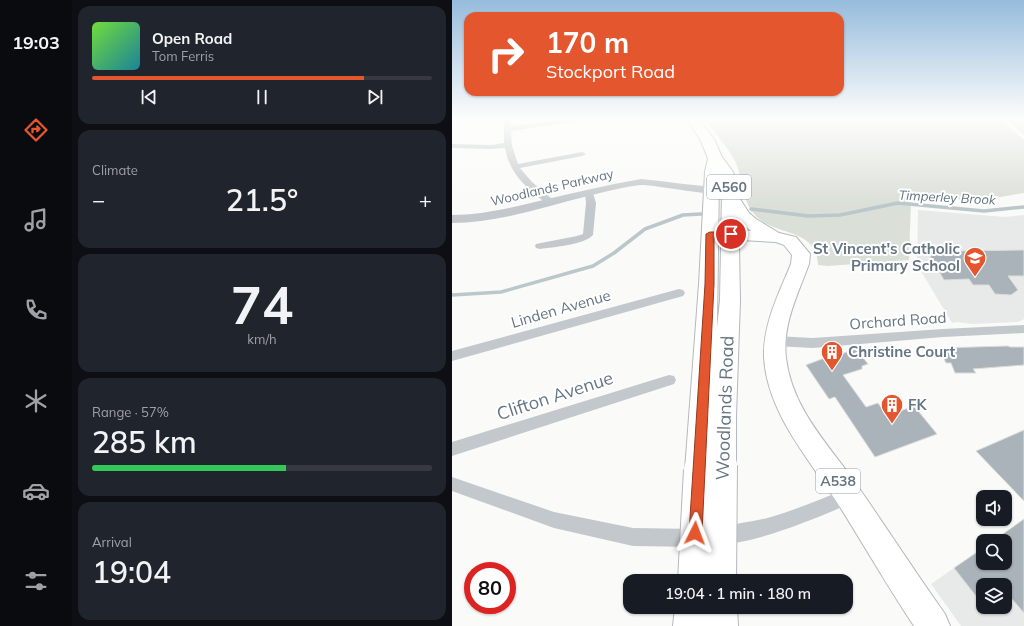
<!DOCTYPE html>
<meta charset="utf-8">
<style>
:root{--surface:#171b24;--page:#20242c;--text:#f1f3f6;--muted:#9ea1a6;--line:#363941;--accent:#e4572e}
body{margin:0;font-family:Mulish,sans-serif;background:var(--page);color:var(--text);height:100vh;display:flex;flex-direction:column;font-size:15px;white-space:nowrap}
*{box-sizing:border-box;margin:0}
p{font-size:13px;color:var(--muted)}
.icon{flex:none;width:22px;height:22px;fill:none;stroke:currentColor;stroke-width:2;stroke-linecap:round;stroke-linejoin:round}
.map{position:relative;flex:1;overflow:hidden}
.sheet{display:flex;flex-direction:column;gap:6px;padding:6px;background:#0d0f14;width:380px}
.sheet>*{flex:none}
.top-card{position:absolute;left:12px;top:12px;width:380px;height:84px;border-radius:12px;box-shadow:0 1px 3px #0004;background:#e4572e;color:#fff;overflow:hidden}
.controls{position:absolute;left:524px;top:490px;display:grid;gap:8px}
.controls a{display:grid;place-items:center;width:36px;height:36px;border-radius:8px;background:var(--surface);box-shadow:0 1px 3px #0004;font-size:20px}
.speed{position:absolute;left:12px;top:562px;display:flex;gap:8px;font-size:20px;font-weight:700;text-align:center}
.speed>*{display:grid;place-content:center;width:52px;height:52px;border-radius:50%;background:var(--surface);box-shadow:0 1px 3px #0004;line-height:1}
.speed .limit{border:6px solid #d22;background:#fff;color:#111}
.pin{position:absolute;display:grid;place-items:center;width:34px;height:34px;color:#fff;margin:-17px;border:2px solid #fff;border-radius:50%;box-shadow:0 1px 4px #0007}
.me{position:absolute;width:44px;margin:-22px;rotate:3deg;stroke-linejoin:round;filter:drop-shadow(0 0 3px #0008)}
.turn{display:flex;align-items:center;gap:14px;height:84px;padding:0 16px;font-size:18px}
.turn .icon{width:52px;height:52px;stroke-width:2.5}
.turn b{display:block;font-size:28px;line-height:34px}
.big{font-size:30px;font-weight:600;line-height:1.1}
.sheet .tile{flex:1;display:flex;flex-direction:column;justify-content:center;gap:6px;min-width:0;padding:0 14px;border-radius:12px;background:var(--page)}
.sheet .dial{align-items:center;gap:0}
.dial b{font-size:52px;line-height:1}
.song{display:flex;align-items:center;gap:12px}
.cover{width:48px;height:48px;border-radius:6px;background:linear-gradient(135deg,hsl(100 70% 55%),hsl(190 70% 35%))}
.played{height:4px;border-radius:2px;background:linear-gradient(90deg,var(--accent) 80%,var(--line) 80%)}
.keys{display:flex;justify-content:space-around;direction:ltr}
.heat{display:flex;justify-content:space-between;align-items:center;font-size:22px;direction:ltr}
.charge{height:6px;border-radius:3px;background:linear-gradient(90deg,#34c759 57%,var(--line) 0)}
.trip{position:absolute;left:171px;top:574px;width:230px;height:40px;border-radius:12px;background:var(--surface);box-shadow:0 1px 3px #0004;font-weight:600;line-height:40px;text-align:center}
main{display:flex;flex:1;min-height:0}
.tab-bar{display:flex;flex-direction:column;width:72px;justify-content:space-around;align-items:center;background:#090b0e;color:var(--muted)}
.tab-bar .icon{width:28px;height:28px}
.tab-bar .active{color:var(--accent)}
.tab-bar b{font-size:18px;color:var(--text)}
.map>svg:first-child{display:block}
.built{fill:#e8e9e9;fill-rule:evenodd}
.green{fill:#dadfd7}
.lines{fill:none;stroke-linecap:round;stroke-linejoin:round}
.stream{stroke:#bbc7cb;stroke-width:3.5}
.building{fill:#aab3b9;stroke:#dcdcda}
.primary-casing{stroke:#b5babe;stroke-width:2}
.trunk-casing{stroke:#b4b9bd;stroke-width:2}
.minor{fill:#c3c8cc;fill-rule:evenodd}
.tertiary{fill:#c3c8cc;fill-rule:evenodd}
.primary{fill:#fff;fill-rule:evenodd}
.trunk{fill:#fff;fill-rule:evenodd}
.trunk-bridge-casing{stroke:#b4b9bd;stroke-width:32;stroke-linecap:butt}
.trunk-bridge{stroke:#fff;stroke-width:30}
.route{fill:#e4572e;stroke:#94391e}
.labels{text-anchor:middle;stroke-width:4;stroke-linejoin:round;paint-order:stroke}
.far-street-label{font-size:13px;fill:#657683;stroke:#fff}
.far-water-label{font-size:13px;font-style:italic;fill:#60757c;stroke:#fff}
.shield{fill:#fff;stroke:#939fa8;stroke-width:1}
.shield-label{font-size:14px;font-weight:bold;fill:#657683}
.poi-label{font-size:15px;font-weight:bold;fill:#657683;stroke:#fff;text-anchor:start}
.street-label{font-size:15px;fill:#657683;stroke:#fff}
.near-street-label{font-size:18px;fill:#657683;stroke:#fff}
</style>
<main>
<nav class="tab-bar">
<b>19:03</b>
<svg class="icon active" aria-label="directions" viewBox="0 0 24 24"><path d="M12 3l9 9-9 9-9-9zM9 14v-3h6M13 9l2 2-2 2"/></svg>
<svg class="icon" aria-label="music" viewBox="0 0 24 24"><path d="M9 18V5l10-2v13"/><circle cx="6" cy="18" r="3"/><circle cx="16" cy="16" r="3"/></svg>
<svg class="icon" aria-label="phone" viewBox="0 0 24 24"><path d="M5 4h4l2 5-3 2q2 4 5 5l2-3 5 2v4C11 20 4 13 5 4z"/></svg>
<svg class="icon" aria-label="climate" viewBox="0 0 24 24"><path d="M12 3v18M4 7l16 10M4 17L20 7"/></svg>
<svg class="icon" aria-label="car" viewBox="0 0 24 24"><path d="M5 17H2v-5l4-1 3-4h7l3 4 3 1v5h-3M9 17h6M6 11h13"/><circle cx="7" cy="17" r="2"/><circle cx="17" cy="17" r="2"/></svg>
<svg class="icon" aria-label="filters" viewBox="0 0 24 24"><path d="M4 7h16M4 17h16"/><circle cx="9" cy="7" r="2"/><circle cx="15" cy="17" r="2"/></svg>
</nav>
<section class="sheet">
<div class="tile">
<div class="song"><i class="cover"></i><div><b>Open Road</b><p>Tom Ferris</p></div></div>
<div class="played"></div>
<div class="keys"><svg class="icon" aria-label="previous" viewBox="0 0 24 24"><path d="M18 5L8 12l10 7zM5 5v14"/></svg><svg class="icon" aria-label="pause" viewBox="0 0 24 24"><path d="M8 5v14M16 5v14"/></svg><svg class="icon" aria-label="next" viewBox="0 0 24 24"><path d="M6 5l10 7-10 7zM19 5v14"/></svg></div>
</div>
<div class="tile"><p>Climate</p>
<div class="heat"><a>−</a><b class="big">21.5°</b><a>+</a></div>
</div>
<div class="tile dial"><b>74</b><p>km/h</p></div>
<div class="tile"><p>Range · 57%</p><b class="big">285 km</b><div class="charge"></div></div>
<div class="tile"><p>Arrival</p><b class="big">19:04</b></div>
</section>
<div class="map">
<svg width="572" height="626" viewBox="0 0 572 626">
<rect width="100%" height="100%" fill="#fafaf8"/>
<path class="built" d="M466,210L553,217L572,215V318L571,320L565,322L519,324L505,322L500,323L466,266L465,260Z
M572,519V626H509L479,584L531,548V563H553V541H541ZM531,585H553V607H531Z"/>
<path class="green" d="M252,118H547L572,140V193L524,201L464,195L459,201L457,260L376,266L366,265C364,226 322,237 303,215C290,201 291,180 284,163C278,150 261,130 252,118Z
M553,118H572V135Z"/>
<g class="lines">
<path class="stream" d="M299,209L356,216L388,215L446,203L532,211L572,207
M0,295L49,292L141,266L162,253L193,229L231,215L249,214"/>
</g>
<path class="building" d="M473,247H503L506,251L572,250V276H556L566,290L559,295L543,294L537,285H521L517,279L492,280Z
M556,346L558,347H572V365L521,369L524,373H503L499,363H494L487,348Z
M404,349L416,364L410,366V369L391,375L414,407L426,403L435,416L462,406L485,434L423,457L383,397L377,399L354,365L378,356L380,357Z
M572,430V501L524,451Z
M572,519V613L553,591V585H531V605L502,568L531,548V563H553V541H541Z"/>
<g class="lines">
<g class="primary-casing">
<path id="primary" d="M278,192L286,196L297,213L304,219L327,233L344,237L358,254L357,264C346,294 330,325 334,358C340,410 379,447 407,488C436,530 464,573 493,614L498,626H462C436,587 413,547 388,507C359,461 315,414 312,357C311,324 327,293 339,264L340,255L332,245L324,242L252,238L250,234L252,230L258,229L299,231L286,220L277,205L270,197L273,194Z"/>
</g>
<g class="trunk-casing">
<path id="trunk" d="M234,118H246L262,139L270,157L281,172L286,191L288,300L284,416V465L280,474L270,477L260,473L257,479L247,483L237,479L233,470L247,284L253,172L256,158L248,139ZM267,176L270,191L268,300L265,328Z
M223,607H285L286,626H221Z"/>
</g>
<path class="minor" d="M52,118H59V126L122,118H133L122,122L59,131L60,146L66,164L130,152L134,154L130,156L68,168L80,182L101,200L103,202L101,204H95C74,187 58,175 53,148L39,149L0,148V144L39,145L52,143Z
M137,190L141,193L144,203L141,235C132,245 101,247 88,249L84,248L83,246L84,244L125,236L131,234L134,203L133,193Z
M227,289L231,290L233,293L231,296L0,361V351Z
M572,325V333L491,337L361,348L323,346L319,344L317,341L319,338L323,336L361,338L491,329Z
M217,375L222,376L224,380L222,384L0,456V442Z
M0,477L102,512L181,528L244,529L250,532L253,538L250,544L244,547L181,546L102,528L0,491Z
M397,488L403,491L405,496L403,501C378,513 286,552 263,542L260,536L263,530C280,523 301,522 319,517C346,509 371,498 397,488Z"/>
<path class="tertiary" d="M189,179C215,181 240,186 266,187C272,187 280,186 284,191C276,201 205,184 188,185C172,187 156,191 140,195C94,206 47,223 0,223V215C30,215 58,208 87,201C121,193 155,185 189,179Z"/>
<use href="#primary" class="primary"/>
<use href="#trunk" class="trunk"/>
<g class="trunk-bridge-casing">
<path id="trunk-bridge" d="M241,581L247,470
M269,581L270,465"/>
</g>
<use href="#trunk-bridge" class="trunk-bridge"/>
</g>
<linearGradient id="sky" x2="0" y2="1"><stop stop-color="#96bcdc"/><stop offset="0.58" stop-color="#fdfdfc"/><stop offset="1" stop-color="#fdfdfc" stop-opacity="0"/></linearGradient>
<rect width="572" height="205" fill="url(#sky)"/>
<path class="route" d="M279,232L283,234L282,236L262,237V284L250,533L248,538L243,540L239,538L237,533L253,284L254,234L258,232Z"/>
<defs>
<g id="school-pin" transform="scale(1.15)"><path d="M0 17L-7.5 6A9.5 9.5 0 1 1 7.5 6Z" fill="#e4572e" stroke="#fff"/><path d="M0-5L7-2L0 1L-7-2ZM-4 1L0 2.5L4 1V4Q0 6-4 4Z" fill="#fff"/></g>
<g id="building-pin" transform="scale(1.15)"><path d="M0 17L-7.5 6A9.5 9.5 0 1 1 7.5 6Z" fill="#e4572e" stroke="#fff"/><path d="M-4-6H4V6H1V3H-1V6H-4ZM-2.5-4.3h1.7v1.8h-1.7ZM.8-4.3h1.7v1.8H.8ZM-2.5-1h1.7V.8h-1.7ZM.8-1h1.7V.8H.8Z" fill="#fff"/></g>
</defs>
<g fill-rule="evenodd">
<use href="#school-pin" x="523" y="258"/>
<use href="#building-pin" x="380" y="352"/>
<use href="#building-pin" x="440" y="405"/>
</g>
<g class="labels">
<g class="far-street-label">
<text transform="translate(100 187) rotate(-13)" y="5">Woodlands Parkway</text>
</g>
<g class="far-water-label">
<text transform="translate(495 197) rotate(3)" y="5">Timperley Brook</text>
</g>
<g class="shield">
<rect x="255" y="175" width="44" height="24" rx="3"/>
<rect x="364" y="469" width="44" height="24" rx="3"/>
</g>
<g class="shield-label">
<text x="277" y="192">A560</text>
<text x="386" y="486">A538</text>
</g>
<g class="poi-label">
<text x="508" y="254" text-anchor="end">St Vincent's Catholic<tspan x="508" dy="17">Primary School</tspan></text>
<text x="396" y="357">Christine Court</text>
<text x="456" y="410">FK</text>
</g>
<g class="street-label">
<text transform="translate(109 309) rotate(-16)" y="5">Linden Avenue</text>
<text transform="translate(446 321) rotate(-4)" y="5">Orchard Road</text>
</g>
<g class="near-street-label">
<text transform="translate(103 396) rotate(-18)" y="6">Clifton Avenue</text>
<text transform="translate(273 408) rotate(-88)" y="6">Woodlands Road</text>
</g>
</g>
</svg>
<div class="controls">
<a><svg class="icon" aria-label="sound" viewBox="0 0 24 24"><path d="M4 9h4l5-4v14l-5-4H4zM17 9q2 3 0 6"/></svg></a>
<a><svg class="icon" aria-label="search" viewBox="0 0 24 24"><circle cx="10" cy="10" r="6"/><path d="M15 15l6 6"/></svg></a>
<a><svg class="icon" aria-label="layers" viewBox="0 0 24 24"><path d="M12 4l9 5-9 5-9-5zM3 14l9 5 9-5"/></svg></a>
</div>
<div class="speed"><div class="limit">80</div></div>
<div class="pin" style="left:279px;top:234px;background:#d93025"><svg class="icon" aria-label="arrive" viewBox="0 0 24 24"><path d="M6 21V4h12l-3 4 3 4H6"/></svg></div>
<svg class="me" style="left:243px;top:533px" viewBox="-20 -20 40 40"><path d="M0-17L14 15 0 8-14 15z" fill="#e4572e" stroke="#fff" stroke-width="4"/></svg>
<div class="trip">19:04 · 1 min · 180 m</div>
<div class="top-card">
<div class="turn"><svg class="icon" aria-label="right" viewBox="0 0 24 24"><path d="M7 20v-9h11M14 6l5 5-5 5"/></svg><div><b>170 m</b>Stockport Road</div></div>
</div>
</div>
</main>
